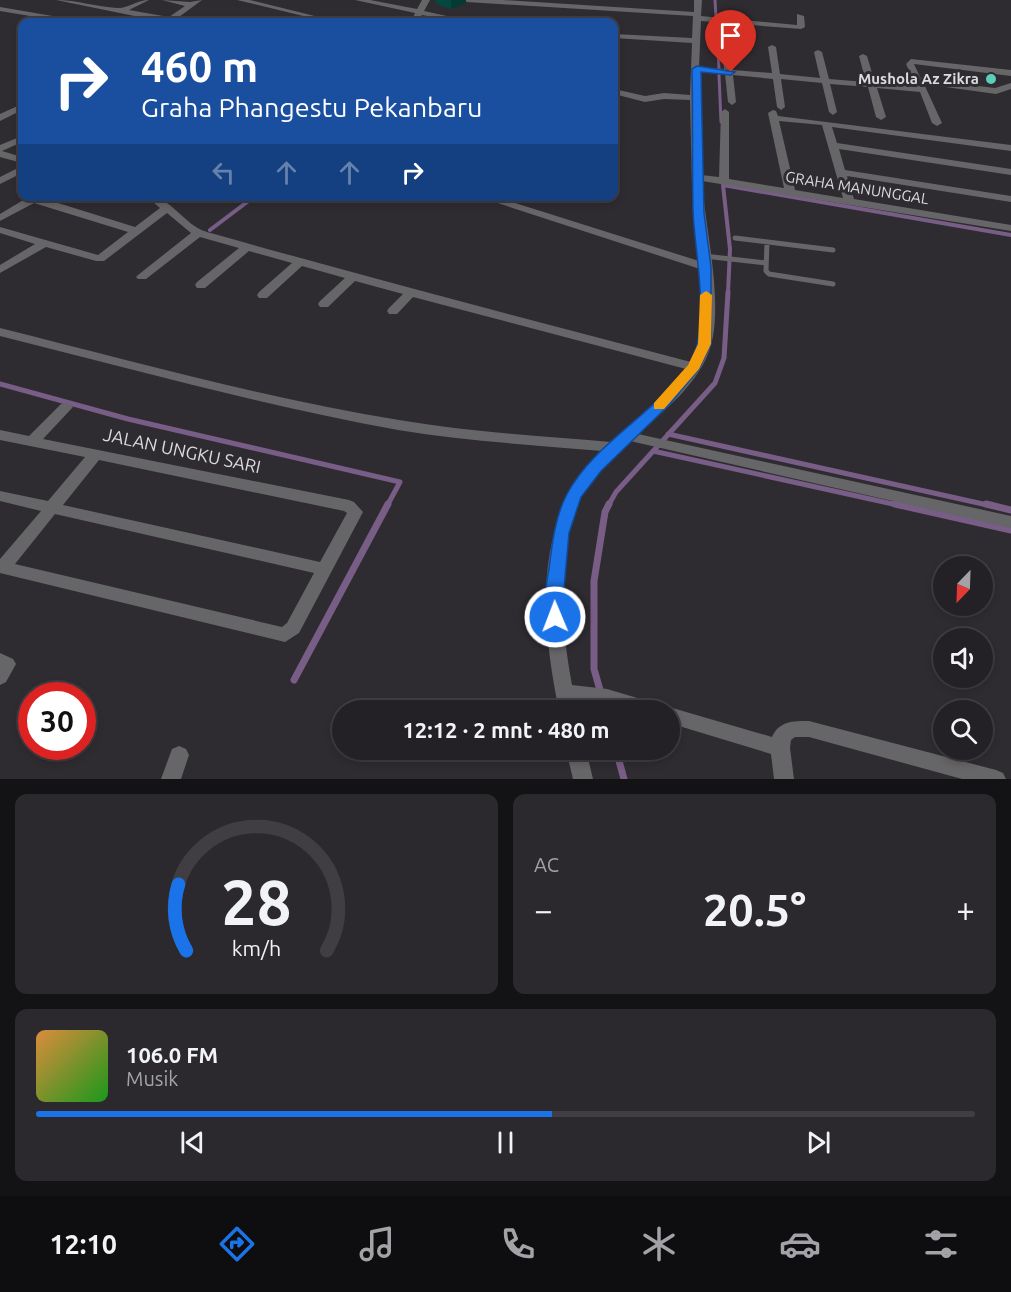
<!DOCTYPE html>
<html lang="id">
<meta charset="utf-8">
<style>
:root{--surface:#232125;--page:#2b292d;--text:#f1f3f6;--muted:#a3a3a7;--line:#403e42;--accent:#1a73e8}
body{margin:0;font-family:Ubuntu,sans-serif;background:var(--page);color:var(--text);height:100vh;display:flex;flex-direction:column;font-size:22px;white-space:nowrap}
*{box-sizing:border-box;margin:0}
p{font-size:20px;color:var(--muted)}
.icon{flex:none;width:33px;height:33px;fill:none;stroke:currentColor;stroke-width:2;stroke-linecap:round;stroke-linejoin:round}
.map{position:relative;height:779px;overflow:hidden}
.side{display:flex;flex-direction:column;gap:15px;padding:15px;background:#131214;flex:1}
.side>*{flex:none}
.hud{position:absolute;left:18px;top:18px;width:600px;height:183px;border-radius:12px;box-shadow:0 3px 9px #0003,0 0 0 2px var(--line);background:#1a4fa0;color:#fff;overflow:hidden}
.needle{width:39px;rotate:203deg}
.tools{position:absolute;left:933px;top:556px;display:grid;gap:12px}
.tools a{display:grid;place-items:center;width:60px;height:60px;border-radius:50%;background:var(--surface);box-shadow:0 3px 9px #0003,0 0 0 2px var(--line);font-size:30px}
.speed{position:absolute;left:18px;top:682px;display:flex;gap:12px;font-size:30px;font-weight:700;text-align:center}
.speed>*{display:grid;place-content:center;width:78px;height:78px;border-radius:50%;background:var(--surface);box-shadow:0 3px 9px #0003,0 0 0 2px var(--line);line-height:1}
.speed .limit{border:9px solid #d22;background:#fff;color:#111}
.pin{position:absolute;display:grid;place-items:center;width:51px;height:51px;color:#fff;margin:-62px -26px;border-radius:50% 50% 50% 0;rotate:-45deg;box-shadow:0 0 6px #0007}
.pin .icon{rotate:45deg}
.me{position:absolute;width:66px;margin:-33px;rotate:359deg;stroke-linejoin:round;filter:drop-shadow(0 0 4px #0008)}
.turn{display:flex;align-items:center;gap:21px;height:126px;padding:0 24px;font-size:27px}
.turn .icon{width:78px;height:78px;stroke-width:2.5}
.turn b{display:block;font-size:42px;line-height:51px}
.lanes{display:flex;align-items:center;height:57px;padding:0 24px;background:#0003;justify-content:center;gap:30px;direction:ltr}
.lanes .off{opacity:.35}
.big{font-size:45px;font-weight:700;line-height:1.1}
.side .tile{flex:1;display:flex;flex-direction:column;justify-content:center;gap:9px;min-width:0;padding:0 21px;border-radius:12px;background:var(--page)}
.side .dial{align-items:center;gap:0}
.dial svg{height:156px;overflow:visible;fill:none;stroke:var(--line);stroke-width:7;stroke-linecap:round;text-anchor:middle}
.dial text{fill:var(--text);stroke:none}
.song{display:flex;align-items:center;gap:18px}
.cover{width:72px;height:72px;border-radius:9px;background:linear-gradient(135deg,hsl(30 70% 55%),hsl(120 70% 35%))}
.played{height:6px;border-radius:3px;background:linear-gradient(90deg,var(--accent) 55%,var(--line) 55%)}
.keys{display:flex;justify-content:space-around;direction:ltr}
.heat{display:flex;justify-content:space-between;align-items:center;font-size:33px;direction:ltr}
.side .tiles{flex:1;display:grid;gap:15px;grid-template-columns:1fr 1fr}
.tile:last-child{grid-column:span 2}
.trip{position:absolute;left:332px;top:700px;width:348px;height:60px;border-radius:30px;background:var(--surface);box-shadow:0 3px 9px #0003,0 0 0 2px var(--line);font-weight:700;line-height:60px;text-align:center}
.tab-bar{display:flex;height:96px;justify-content:space-around;align-items:center;background:#0e0d0f;color:var(--muted)}
.tab-bar .icon{width:42px;height:42px}
.tab-bar .on{color:var(--accent)}
.tab-bar b{font-size:27px;color:var(--text)}
.map>svg:first-child{display:block}
.lines{fill:none;stroke-linecap:round;stroke-linejoin:round}
.stream-far3{stroke:#785d86;stroke-width:3}
.stream-far2{stroke:#785d86;stroke-width:4}
.stream-far1{stroke:#785d86;stroke-width:5}
.stream{stroke:#785d86;stroke-width:7}
.service{stroke:#666567;stroke-width:5}
.minor{fill:#666567;fill-rule:evenodd}
.wall{fill:#04473e}
.shaded-wall{fill:#043a32}
.route{fill:#1a73e8;stroke:#114b97;stroke-width:1.5}
.slow{fill:#f59e0b}
.poi-dot{fill:#5dceb9;stroke:#2f2c31;stroke-width:2}
.labels{text-anchor:middle;stroke-width:6;stroke-linejoin:round;paint-order:stroke}
.far-poi-label{font-size:15px;font-weight:bold;fill:#dcdadd;stroke:#2f2c31;text-anchor:end}
.far-street-label{font-size:15px;fill:#dcdadd;stroke:#2f2c31}
.street-label{font-size:18px;fill:#dcdadd;stroke:#2f2c31}
</style>
<div class="map">
<svg width="1011" height="779" viewBox="0 0 1011 779">
<rect width="100%" height="100%" fill="#2f2c31"/>
<g class="lines">
<path class="stream-far3" d="M715,0L719,69
M719,75L721,122"/>
<path class="stream-far2" d="M210,230L255,196
M728,293L730,249L723,185L1011,235"/>
<path class="stream-far1" d="M0,384L128,419L400,482L387,506
M668,434L992,506
M653,451L902,506
M608,506L616,492L715,383L724,358L728,292"/>
<path class="stream" d="M895,504L1011,530
M986,504L1011,510
M294,680L388,504
M606,711L594,669V581L605,512L609,504
M616,750L624,779"/>
<path class="service" d="M735,238L833,250
M767,242L766,271L769,274L833,284
M704,256L766,263"/>
<path class="minor" d="M56,0C77,0 97,7 117,8C127,9 137,0 149,0L129,10L169,17L185,6L162,0L190,2L202,0L179,17L196,20V22L174,21L164,22Z
M237,0H250L339,22H328Z
M355,0H370L417,9L422,0H430L424,11L474,22H461L422,15L417,22H411L415,13Z
M463,0H503L694,12V0H702L701,16L797,25V14L804,16L805,27L801,29L701,21L699,67L724,69L722,43L726,41L730,43L733,70L772,73L768,47L772,45L776,47L780,74L820,78L814,52L818,50L822,52L829,79L866,82L859,56L863,54L867,56L875,83L917,87L906,64L911,59L1011,70V76L914,64L921,79L995,88L1011,83V89L996,94L924,84L942,123L937,126L932,123L920,92L877,88L886,117L881,120L876,117L868,87L830,84L837,112L833,115L829,112L822,83L781,79L785,107L781,110L777,107L773,79L733,75L736,102L732,105L728,102L725,74L699,72L701,175L719,177L721,112L725,109L729,112V179L784,188L768,113L773,110L776,111L778,116L1011,145V151L832,127L837,143L1011,169V175L839,149L845,170L1011,196V202L847,176L854,199L1011,225V231L702,181C705,229 726,311 708,354C695,386 664,411 638,434L1011,516V528L630,441C614,455 597,470 586,488C552,545 561,623 572,685L607,689L661,705L662,709L669,707L772,737C779,721 793,721 809,721L996,770L1003,773L1006,779H962L809,737H795L791,740L790,748L794,779H774L771,754L669,723V711H627L607,705L575,701L577,711H559C541,622 531,520 602,451C534,445 465,441 398,430C264,406 132,369 0,336V328C132,361 264,398 399,420C469,432 540,436 611,442L659,399L686,369L413,297L397,314H389L387,311L389,308L403,294L355,281L328,307H320L318,304L320,301L345,278L302,266L267,298H259L257,295L259,292L292,263L249,251L205,288H197L195,285L197,282L239,248L200,237L146,279H138L136,277L138,275L191,233L167,213L104,261H96L46,247L0,273V265L35,244L0,233V227L98,255L128,232L34,203L0,221V214L30,196H43L42,198L135,227L160,208L146,196C172,196 183,225 207,232C367,277 529,320 691,362C706,334 703,300 700,269L476,196H493L699,261L692,187L690,100L664,99L645,102L614,94V89L645,96L664,93L690,95L692,43L614,38V34L692,38L693,16L467,2ZM779,121L822,125L843,198L795,190Z
M0,7L76,20L80,22H66L0,11Z
M22,104V110L0,121V114Z
M22,136V142L2,151L22,157V163L0,157V145Z
M22,166V173L0,184V177Z
M225,196H237L240,200L235,203Z
M66,403L73,407L43,439L349,500L354,502L363,512L299,633L285,642L0,573V559L41,511L0,501V491L48,501L85,457L0,440V430L29,436L61,404ZM99,460L344,511L347,513L320,562L63,505ZM55,514L314,573L287,623L282,627L15,564Z
M0,653L13,659L16,664L6,682L0,685Z
M179,746L186,749L189,755L181,779H161L172,749Z
M566,750H586L593,779H573Z"/>
</g>
<path class="wall" d="M436,0H466V3L451,9L436,4Z"/>
<path class="shaded-wall" d="M451,0H466V3L451,9Z"/>
<path class="route" d="M697,66L735,72L731,75L701,72L704,213L711,267V344L699,369L670,404L601,471L581,497L569,533L561,622H549C541,607 546,586 549,569C552,544 555,517 567,494C595,442 655,414 688,366C713,330 694,252 693,210C692,163 693,116 692,69Z"/>
<path class="slow" d="M706,291L712,295L711,344L699,369L664,409H654V403L688,365L698,344L700,295Z"/>
<circle class="poi-dot" cx="991" cy="79" r="6"/>
<g class="labels">
<g class="far-poi-label">
<text x="979" y="84">Mushola Az Zikra</text>
</g>
<g class="far-street-label">
<text transform="translate(857 188) rotate(9)" y="5">GRAHA MANUNGGAL</text>
</g>
<g class="street-label">
<text transform="translate(182 451) rotate(12)" y="6">JALAN UNGKU SARI</text>
</g>
</g>
</svg>
<div class="tools">
<a><svg class="needle" viewBox="-14 -14 28 28"><path d="M0-13l5 13h-10z" fill="#e53935"/><path d="M0 13l5-13h-10z" fill="#a3a3a7"/></svg></a>
<a><svg class="icon" aria-label="sound" viewBox="0 0 24 24"><path d="M4 9h4l5-4v14l-5-4H4zM17 9q2 3 0 6"/></svg></a>
<a><svg class="icon" aria-label="search" viewBox="0 0 24 24"><circle cx="10" cy="10" r="6"/><path d="M15 15l6 6"/></svg></a>
</div>
<div class="speed"><div class="limit">30</div></div>
<div class="pin" style="left:731px;top:72px;background:#d93025"><svg class="icon" aria-label="arrive" viewBox="0 0 24 24"><path d="M6 21V4h12l-3 4 3 4H6"/></svg></div>
<svg class="me" style="left:555px;top:617px" viewBox="-20 -20 40 40"><circle r="17" fill="#1a73e8" stroke="#fff" stroke-width="3"/><path d="M0-11L8 9 0 5-8 9z" fill="#fff"/></svg>
<div class="trip">12:12 · 2 mnt · 480 m</div>
<div class="hud">
<div class="turn"><svg class="icon" aria-label="right" viewBox="0 0 24 24"><path d="M7 20v-9h11M14 6l5 5-5 5"/></svg><div><b>460 m</b>Graha Phangestu Pekanbaru</div></div>
<div class="lanes"><svg class="icon off" aria-label="left" viewBox="0 0 24 24"><path d="M17 20v-9H6M10 6l-5 5 5 5"/></svg><svg class="icon off" aria-label="ahead" viewBox="0 0 24 24"><path d="M12 20V5M6 11l6-6 6 6"/></svg><svg class="icon off" aria-label="ahead" viewBox="0 0 24 24"><path d="M12 20V5M6 11l6-6 6 6"/></svg><svg class="icon" aria-label="right" viewBox="0 0 24 24"><path d="M7 20v-9h11M14 6l5 5-5 5"/></svg></div>
</div>
</div>
<section class="side">
<div class="tiles">
<div class="tile dial"><svg viewBox="0 0 100 80">
<path d="M14 69A42 42 0 1 1 86 69"/>
<path d="M14 69A42 42 0 0 1 10 35" stroke="#1a73e8"/>
<text x="50" y="56" font-size="32" font-weight="700">28</text>
<text x="50" y="72" font-size="11">km/h</text>
</svg></div>
<div class="tile"><p>AC</p>
<div class="heat"><a>−</a><b class="big">20.5°</b><a>+</a></div>
</div>
<div class="tile">
<div class="song"><i class="cover"></i><div><b>106.0 FM</b><p>Musik</p></div></div>
<div class="played"></div>
<div class="keys"><svg class="icon" aria-label="previous" viewBox="0 0 24 24"><path d="M18 5L8 12l10 7zM5 5v14"/></svg><svg class="icon" aria-label="pause" viewBox="0 0 24 24"><path d="M8 5v14M16 5v14"/></svg><svg class="icon" aria-label="next" viewBox="0 0 24 24"><path d="M6 5l10 7-10 7zM19 5v14"/></svg></div>
</div>
</div>
</section>
<nav class="tab-bar">
<b>12:10</b>
<svg class="icon on" aria-label="directions" viewBox="0 0 24 24"><path d="M12 3l9 9-9 9-9-9zM9 14v-3h6M13 9l2 2-2 2"/></svg>
<svg class="icon" aria-label="music" viewBox="0 0 24 24"><path d="M9 18V5l10-2v13"/><circle cx="6" cy="18" r="3"/><circle cx="16" cy="16" r="3"/></svg>
<svg class="icon" aria-label="phone" viewBox="0 0 24 24"><path d="M5 4h4l2 5-3 2q2 4 5 5l2-3 5 2v4C11 20 4 13 5 4z"/></svg>
<svg class="icon" aria-label="climate" viewBox="0 0 24 24"><path d="M12 3v18M4 7l16 10M4 17L20 7"/></svg>
<svg class="icon" aria-label="car" viewBox="0 0 24 24"><path d="M5 17H2v-5l4-1 3-4h7l3 4 3 1v5h-3M9 17h6M6 11h13"/><circle cx="7" cy="17" r="2"/><circle cx="17" cy="17" r="2"/></svg>
<svg class="icon" aria-label="filters" viewBox="0 0 24 24"><path d="M4 7h16M4 17h16"/><circle cx="9" cy="7" r="2"/><circle cx="15" cy="17" r="2"/></svg>
</nav>
